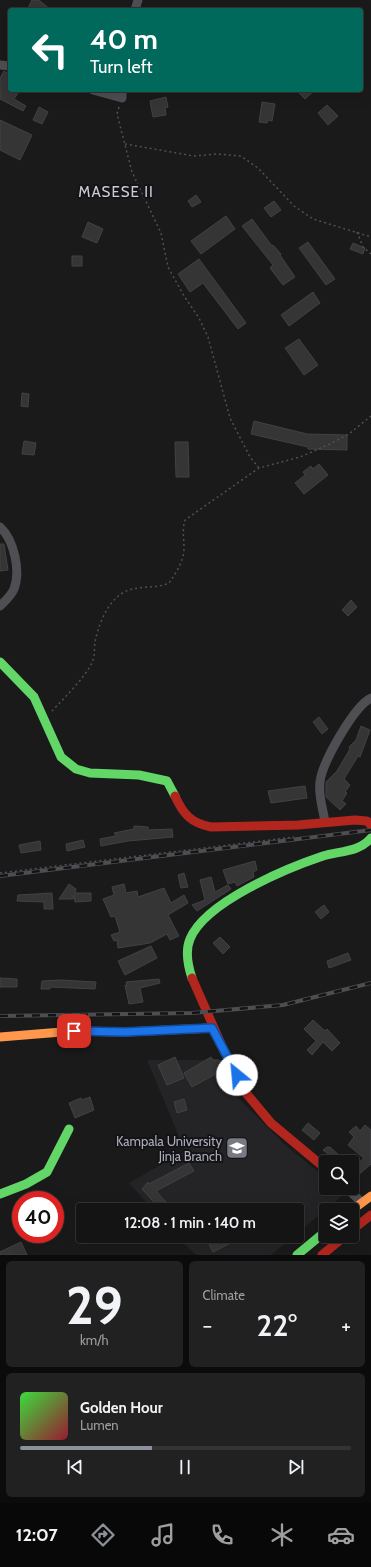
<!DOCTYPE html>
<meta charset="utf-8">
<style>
:root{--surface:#141414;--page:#212122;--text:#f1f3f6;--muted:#9d9ea0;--line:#333334;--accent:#8c9099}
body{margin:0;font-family:Cabin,sans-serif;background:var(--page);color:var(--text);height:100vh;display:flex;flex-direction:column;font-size:15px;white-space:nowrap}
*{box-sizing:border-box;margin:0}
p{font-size:13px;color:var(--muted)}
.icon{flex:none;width:22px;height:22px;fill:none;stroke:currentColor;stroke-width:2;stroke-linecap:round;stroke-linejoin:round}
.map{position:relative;height:1255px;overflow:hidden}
.side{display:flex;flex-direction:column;gap:6px;padding:6px;background:#0b0b0b;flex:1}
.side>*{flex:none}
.hud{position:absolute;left:8px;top:8px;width:355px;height:84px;border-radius:4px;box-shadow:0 4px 16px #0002,0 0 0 1px var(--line);background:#00695c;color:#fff;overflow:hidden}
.fabs{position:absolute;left:319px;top:1155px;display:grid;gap:8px}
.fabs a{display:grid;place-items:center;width:40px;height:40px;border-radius:4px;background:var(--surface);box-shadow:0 4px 16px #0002,0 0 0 1px var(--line);font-size:20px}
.speed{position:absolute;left:12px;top:1191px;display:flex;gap:8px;font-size:20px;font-weight:700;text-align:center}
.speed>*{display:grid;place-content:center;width:52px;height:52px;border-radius:50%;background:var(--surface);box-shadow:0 4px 16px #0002,0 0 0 1px var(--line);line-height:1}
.speed .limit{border:6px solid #d22;background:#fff;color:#111}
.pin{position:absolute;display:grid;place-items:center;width:34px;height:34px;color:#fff;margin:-17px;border-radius:8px;box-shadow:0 2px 6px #0006}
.me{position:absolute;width:44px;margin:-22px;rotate:332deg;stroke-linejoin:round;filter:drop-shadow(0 0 3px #0008)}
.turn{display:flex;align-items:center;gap:14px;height:84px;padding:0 16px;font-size:18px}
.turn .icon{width:52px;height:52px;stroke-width:2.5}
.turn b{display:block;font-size:28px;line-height:34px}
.big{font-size:30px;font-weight:600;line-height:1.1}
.side .card{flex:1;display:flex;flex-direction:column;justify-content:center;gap:6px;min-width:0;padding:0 14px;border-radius:6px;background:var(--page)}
.side .dial{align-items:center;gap:0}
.dial b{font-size:52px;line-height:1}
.song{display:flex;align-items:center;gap:12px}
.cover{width:48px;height:48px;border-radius:6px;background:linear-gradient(135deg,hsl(120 70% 55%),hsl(350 70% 35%))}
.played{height:4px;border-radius:2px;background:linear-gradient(90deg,var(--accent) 40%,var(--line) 40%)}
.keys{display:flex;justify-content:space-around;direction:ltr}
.heat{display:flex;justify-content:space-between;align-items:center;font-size:22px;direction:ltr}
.side .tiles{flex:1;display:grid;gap:6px;grid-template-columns:1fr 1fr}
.card:last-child{grid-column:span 2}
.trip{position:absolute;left:76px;top:1203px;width:228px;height:40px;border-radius:4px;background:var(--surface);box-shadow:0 4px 16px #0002,0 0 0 1px var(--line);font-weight:600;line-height:40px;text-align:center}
.tab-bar{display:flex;height:64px;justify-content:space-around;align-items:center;background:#080808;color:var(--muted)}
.tab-bar .icon{width:28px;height:28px}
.tab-bar .active{color:var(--accent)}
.tab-bar b{font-size:18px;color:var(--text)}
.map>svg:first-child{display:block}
.built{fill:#242326}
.building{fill:#353536;stroke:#424246}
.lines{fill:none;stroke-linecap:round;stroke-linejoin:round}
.path{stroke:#505055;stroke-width:1.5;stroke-dasharray:2 3;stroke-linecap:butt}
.street{stroke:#4e4e53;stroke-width:9}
.fast{stroke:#63d668;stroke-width:9}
.slow{stroke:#ff974d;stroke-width:9}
.jam{stroke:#b3261e;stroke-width:9}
.rail-casing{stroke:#4e4e52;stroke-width:4}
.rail{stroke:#141416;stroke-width:2.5;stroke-dasharray:8;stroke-linecap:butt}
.route-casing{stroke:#114b97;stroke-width:10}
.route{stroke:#1a73e8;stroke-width:7}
.labels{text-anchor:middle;stroke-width:4;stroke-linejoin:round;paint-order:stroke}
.poi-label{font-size:13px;fill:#aaacbc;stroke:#141416;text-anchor:end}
.quarter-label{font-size:15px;letter-spacing:1px;fill:#cbccd7;stroke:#141416}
</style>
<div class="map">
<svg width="371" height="1255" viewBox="0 0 371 1255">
<rect width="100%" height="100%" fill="#1a1a1a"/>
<path class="built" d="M147,1060H222L239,1099L285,1145L326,1178V1188H336L343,1195L297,1234V1210H153L129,1183L185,1151Z
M176,1236H294L271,1255H196Z"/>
<path class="building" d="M32,0H39L51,10H27Z
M4,71L10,75V90H20L14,99L26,106L23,111L0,99V78Z
M296,90H315L305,99Z
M166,97L168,107L165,108L166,115L153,117L150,101Z
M262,102L275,104L272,121L268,120L267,123L259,122Z
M327,105L338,116L328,125L318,113Z
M39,107L48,112L42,124L33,120Z
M0,120L32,135L20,160L0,150Z
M196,195L201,202L192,207L188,201Z
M274,201L281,210L271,217L264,208Z
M226,216L235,229L201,254L191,241Z
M252,219L272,246L273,245L281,254L280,255L295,277L283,285L270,268L273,265L242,226Z
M88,222L103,229L97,243L82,237Z
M308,242L335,279L326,285L299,248Z
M353,243L365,248L363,254L350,249Z
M72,256H82V266H72Z
M199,259L246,323L238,329L203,283L190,292L178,274Z
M313,292L320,303L289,326L281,315Z
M299,339L318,365L304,375L285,348Z
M22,393L29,394L28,407L21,406Z
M254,421L307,434L347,435V450L308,449V447L251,434Z
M24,441L36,443L34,455L22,454Z
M175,442H188L189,477H176Z
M319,464L328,475L304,494L295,483L305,475L303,472L311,466L313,469Z
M0,544H4L8,570L0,571Z
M351,600L357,607L348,616L342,610Z
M319,717L328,729L322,734L313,722Z
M361,726L370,730L360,757L358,756L344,779L350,785L345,792L347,793L342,801L346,804L340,810L326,797V782L337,771L350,749L349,747L356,740Z
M305,786L307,798L271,803L268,791Z
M134,826L148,827V830L172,829L173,837L128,841L101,846L100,839L116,836L114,833L134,829Z
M83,840L85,847L67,851L66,844Z
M40,841L41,850L21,853L19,845Z
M255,861L257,870L253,872L254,877L237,886L235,882L228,884L223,870Z
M184,873L188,887L181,888L178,875Z
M211,877L215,892L228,885L231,889L197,911L192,905L205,900L200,880Z
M69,884L76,889L75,893H91V901L75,902L74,895L73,899H59Z
M124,884L126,893L137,891L138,897L164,888L171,903L184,895L188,903L168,915L179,936L170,940L167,934L150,943L118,948L117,940L114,941L111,935L120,932L115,916L111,917L103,899L114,895L112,887Z
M52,893L53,909H44V902L17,901L18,895Z
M324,905L329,912L321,919L315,912Z
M220,937L230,947L223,954L213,943Z
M151,946L157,958L125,975L118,961Z
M348,953L351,960L329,968L327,961Z
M0,978L17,979V987H0Z
M159,979L160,983L140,988L143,1002L129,1004L125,985L127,986L126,982Z
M61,980L96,982L95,989L50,987V989H41L42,981Z
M313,1020L325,1031L327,1029L340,1043L332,1051L323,1042L312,1055L307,1050L316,1041L304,1029Z
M175,1057L184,1078L167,1085L158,1065Z
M211,1057L213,1060H219L236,1091L230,1093L221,1071L192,1087L184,1073Z
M90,1097L94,1110L75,1118L69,1103L81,1098L82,1100Z
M184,1099L187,1110L177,1113L174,1102Z
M308,1123L320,1133L314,1140L302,1130Z
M365,1125L371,1130V1164L357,1176L352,1169L364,1158L348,1145L354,1137L349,1132L356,1126L360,1131Z
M327,1147H330L342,1158L338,1162L323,1150Z
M189,1163L194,1171L156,1191L173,1210H161L142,1189L148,1182L149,1184Z
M205,1236H244L213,1252Z
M21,1242L27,1255H0V1252Z"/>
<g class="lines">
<path class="path" d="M119,107L117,114L132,172L161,233L168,267L184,296L199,318L208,337L230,418L250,457L259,468
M125,144L194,156L217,154L241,156L258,168L294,206L313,219L371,237
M357,232L363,247L371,254
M52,711C63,699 88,675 93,660C95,655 94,648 95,642C98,626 107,603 121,594C135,584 154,590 169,583C176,573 184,561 184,548C184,538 182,530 185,520L259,468L300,457L330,444L349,434L371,416
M0,873L294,837"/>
<path class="street" d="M135,10L138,0
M0,65L10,66
M93,90L122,98V90
M0,527C14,540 21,571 14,589C11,596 5,601 0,606
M325,822C323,809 318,795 320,782C322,763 354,706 371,698
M347,1188L361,1202"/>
<path class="fast" d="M0,662L34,697L61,757L76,769L90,773L139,775L167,781L175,796
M192,978C188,966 185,951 190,939C205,902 287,868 323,856C339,851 360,852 371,838
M0,1194L26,1184L47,1172L69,1129
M297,1255L326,1231"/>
<path class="slow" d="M0,1037L74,1031L125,1032L212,1028
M352,1210L371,1196"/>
<path class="jam" d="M175,796C183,814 191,823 211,827L298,825L355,820L367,821L371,825
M192,978L225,1053L246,1093L271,1123L326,1169
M352,1230L371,1215
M322,1255L345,1236"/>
<g class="rail-casing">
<path id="rail" d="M0,876L371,830
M0,1016L192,1013L283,1005L371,983"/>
</g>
<use href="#rail" class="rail"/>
</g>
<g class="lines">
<g class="route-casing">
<path id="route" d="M74,1031L125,1032L212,1028L237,1075"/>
</g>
<use href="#route" class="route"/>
</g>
<defs>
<g id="university-square" transform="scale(1.15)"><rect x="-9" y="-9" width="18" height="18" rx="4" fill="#787983" stroke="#141416"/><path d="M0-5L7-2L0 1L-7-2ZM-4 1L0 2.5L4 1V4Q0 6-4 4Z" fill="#fff"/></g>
</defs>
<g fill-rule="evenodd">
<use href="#university-square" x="237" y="1148"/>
</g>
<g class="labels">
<g class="poi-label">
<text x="222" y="1146">Kampala University<tspan x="222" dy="15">Jinja Branch</tspan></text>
</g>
<g class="quarter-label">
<text x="116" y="197">MASESE II</text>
</g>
</g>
</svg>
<div class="fabs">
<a><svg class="icon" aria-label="search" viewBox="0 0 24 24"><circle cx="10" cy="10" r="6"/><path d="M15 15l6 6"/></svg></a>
<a><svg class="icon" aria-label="layers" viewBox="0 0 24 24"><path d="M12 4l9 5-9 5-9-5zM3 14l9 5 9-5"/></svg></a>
</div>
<div class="speed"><div class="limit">40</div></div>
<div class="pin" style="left:74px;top:1031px;background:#d93025"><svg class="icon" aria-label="arrive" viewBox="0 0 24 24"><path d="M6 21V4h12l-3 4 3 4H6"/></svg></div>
<svg class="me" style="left:237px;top:1075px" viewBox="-20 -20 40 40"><circle r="19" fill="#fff"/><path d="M0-13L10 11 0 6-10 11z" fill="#1a73e8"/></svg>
<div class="trip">12:08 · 1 min · 140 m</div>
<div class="hud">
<div class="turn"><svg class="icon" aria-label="left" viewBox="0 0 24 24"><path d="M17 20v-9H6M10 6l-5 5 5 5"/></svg><div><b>40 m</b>Turn left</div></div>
</div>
</div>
<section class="side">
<div class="tiles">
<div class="card dial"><b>29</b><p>km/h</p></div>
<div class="card"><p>Climate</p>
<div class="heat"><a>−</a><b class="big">22°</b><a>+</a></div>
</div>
<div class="card">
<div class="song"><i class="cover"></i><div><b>Golden Hour</b><p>Lumen</p></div></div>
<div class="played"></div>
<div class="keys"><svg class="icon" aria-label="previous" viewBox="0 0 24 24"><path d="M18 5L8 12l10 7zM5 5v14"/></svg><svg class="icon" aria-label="pause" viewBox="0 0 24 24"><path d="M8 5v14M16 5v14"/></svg><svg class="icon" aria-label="next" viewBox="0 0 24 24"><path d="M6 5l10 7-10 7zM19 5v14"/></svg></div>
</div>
</div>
</section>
<nav class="tab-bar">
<b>12:07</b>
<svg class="icon active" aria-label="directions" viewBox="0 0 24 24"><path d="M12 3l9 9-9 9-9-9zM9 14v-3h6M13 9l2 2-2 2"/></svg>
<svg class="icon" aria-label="music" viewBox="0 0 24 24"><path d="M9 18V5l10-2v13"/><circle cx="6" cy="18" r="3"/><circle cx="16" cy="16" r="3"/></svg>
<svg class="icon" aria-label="phone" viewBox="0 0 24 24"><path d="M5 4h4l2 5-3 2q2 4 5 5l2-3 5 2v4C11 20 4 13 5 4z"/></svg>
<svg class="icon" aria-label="climate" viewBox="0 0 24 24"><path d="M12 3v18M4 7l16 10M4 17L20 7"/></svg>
<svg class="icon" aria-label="car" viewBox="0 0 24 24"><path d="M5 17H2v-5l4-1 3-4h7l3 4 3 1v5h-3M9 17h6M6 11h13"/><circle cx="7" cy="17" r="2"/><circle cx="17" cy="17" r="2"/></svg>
</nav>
